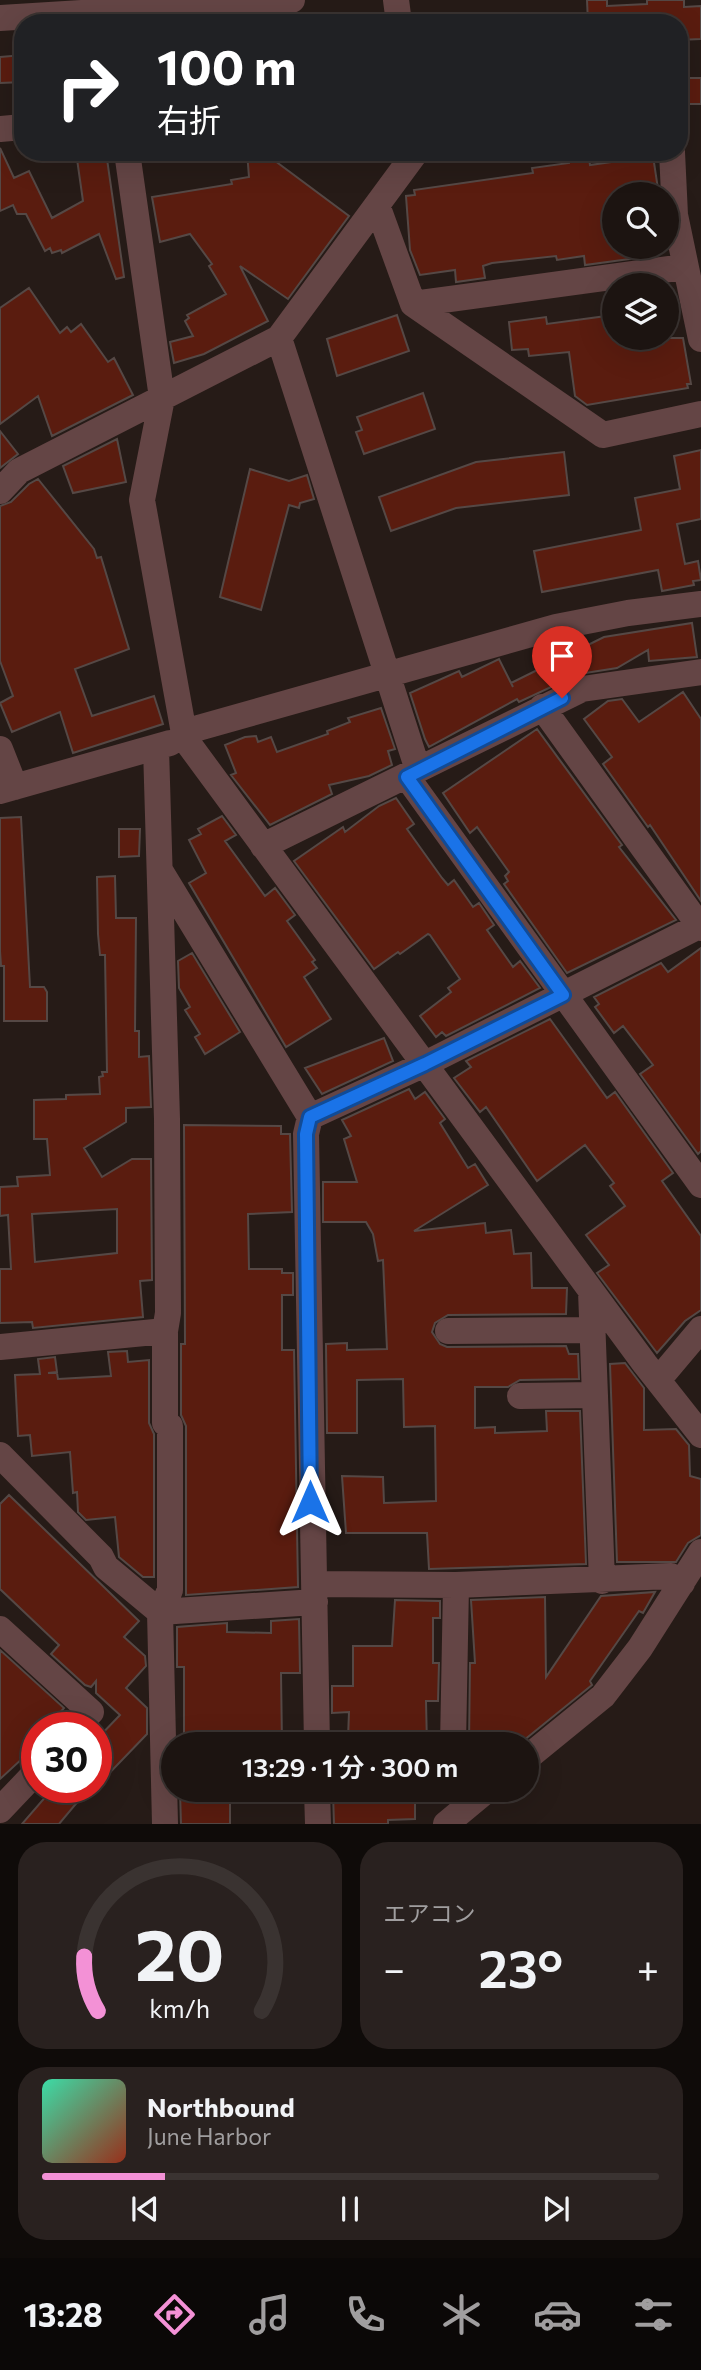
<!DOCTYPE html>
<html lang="ja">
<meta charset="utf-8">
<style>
:root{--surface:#1c1411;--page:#29211f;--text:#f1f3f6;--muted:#a09e9f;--line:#3a3331;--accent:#f391d6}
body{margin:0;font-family:Commissioner,"Noto Sans JP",sans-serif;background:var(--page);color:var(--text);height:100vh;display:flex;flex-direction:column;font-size:26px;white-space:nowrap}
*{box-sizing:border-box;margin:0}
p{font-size:23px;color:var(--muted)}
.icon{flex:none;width:38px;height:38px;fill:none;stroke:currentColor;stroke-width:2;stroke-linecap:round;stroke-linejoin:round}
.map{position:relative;height:1824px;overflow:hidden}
.details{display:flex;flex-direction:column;gap:18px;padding:18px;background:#0f0b09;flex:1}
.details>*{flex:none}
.guide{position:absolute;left:14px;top:14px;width:674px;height:147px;border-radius:28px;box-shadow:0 7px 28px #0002,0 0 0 2px var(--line);background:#202124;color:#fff;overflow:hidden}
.buttons{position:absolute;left:602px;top:182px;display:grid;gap:14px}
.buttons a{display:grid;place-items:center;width:77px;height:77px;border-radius:50%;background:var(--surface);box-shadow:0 7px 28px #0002,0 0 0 2px var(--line);font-size:35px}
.speed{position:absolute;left:21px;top:1712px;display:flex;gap:14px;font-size:35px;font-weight:700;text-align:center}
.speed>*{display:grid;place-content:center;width:91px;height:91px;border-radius:50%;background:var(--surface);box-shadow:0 7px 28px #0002,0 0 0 2px var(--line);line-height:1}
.speed .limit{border:10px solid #d22;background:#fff;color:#111}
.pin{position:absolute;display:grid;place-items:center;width:60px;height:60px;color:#fff;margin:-72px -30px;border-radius:50% 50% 50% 0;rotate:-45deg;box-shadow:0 0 7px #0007}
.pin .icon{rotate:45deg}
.me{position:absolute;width:77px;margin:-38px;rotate:0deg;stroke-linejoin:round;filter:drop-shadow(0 0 5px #0008)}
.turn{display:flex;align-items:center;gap:24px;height:147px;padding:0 28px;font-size:32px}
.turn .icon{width:91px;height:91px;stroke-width:2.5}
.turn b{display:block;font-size:49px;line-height:60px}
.big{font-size:52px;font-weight:600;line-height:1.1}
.details .widget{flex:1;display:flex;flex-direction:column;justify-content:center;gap:10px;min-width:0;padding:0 24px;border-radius:28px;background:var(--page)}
.details .dial{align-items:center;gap:0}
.dial svg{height:182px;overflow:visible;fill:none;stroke:var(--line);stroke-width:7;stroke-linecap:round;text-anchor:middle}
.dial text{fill:var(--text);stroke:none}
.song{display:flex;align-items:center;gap:21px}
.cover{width:84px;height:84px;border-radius:10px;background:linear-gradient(135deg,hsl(160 70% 55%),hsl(10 70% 35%))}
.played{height:7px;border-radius:4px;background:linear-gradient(90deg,var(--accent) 20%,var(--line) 20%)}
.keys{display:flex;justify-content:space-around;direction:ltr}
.heat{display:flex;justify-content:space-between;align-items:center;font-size:38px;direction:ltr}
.details .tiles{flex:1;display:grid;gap:18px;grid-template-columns:1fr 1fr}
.widget:last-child{grid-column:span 2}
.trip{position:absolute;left:161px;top:1732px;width:378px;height:70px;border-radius:35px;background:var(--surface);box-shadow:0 7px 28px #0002,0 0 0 2px var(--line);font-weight:600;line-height:70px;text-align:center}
.menu{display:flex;height:112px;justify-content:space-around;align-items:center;background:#0b0807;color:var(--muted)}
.menu .icon{width:49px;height:49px}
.menu .selected{color:var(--accent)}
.menu b{font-size:32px;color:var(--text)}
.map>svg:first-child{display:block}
.building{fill:#5a1c0f;stroke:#554845;stroke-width:2;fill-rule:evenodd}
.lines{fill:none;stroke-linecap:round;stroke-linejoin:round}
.minor{stroke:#644545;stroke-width:26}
.route-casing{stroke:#114b97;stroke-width:18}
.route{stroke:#1a73e8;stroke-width:12}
</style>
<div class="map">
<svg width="701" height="1824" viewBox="0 0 701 1824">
<rect width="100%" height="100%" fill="#261b17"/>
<path class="building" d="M587,0H607V6L647,4V0H684V7L701,6V39L679,40V23H588Z
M23,55V82L0,83V57Z
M681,78H701V104H682Z
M0,148L14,178L29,171L52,218L83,201L76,152H106L124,277L116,279L99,234L62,253L61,250L52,253L50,248L45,251L26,214H17L13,205L0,211Z
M247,152H263L349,216L288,299L240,266L268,321L204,354L174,363L170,342L193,336L185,321L189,318L187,315L226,294L209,266L212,264L190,234L160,242L152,197L232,184L231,180L249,177Z
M568,152H588L590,165L653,156L658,189L613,195L614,247H651L652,256L585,265L584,256L557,260L556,256L492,263L483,266L485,278L456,282L455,270L420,275L410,250L406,196L415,195L414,190L533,173L532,168L569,163Z
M29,288L60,333L67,327L71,332L81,324L108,362L114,358L133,395L52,436L38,396L0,424V308Z
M397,315L409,351L337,376L327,339Z
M614,315V338H683L691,384H687L688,388L587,405L575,396L569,352L529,356L528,349L512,350L509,322L546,317L547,324Z
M423,393L435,429L364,454L356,432L362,430L357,417Z
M0,431L18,454L0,468Z
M117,439L126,482L73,493L63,466Z
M701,450V519L677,524L685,564L698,561L701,580L693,581L694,585L662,591L658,570L542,592L534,551L641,530L635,498L680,489L674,456Z
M564,452L569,495L456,508L391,531L379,497L476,462Z
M250,469L289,481L307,475L314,499L300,503L299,508L289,505L261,610L220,597Z
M38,479L94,549L97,558L101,557L129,649L75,669L92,716L154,696L163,724L73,753L60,712L12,732L0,703L13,696L0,661V506L11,502L29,484Z
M692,623L697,657L649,661L648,650L617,668L579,674L519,702L517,699L429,747L425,739L410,693L459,671L462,677L499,659L513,687L511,683L604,637Z
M683,692L701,719V901L650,825L648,827L603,764L612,757L584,719L608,701L622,699L639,722Z
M381,708L395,749L388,751L392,765L369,776L329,785L332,794L270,825L231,775L236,773L225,745L245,737L256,736L258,742L271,737L277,752L328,734L327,731L350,722L348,718Z
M537,729L622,845L619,847L676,920L567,973L504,884L508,881L505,876L509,872L477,827L470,833L443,793Z
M396,798L414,824L407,829L442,878L448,885L454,880L473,907L479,903L494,925L487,930L513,967L520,961L540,988L446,1036L442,1032L436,1037L420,1016L451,992L448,988L460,979L430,935L428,934L400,954L398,952L374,969L294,861L343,827L345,832L379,806Z
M222,816L236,835L225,841L265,896L275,888L295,915L287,921L315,960L312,962L317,968L304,977L331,1019L286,1047L189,883L206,873L189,840L201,834L198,829Z
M21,817L30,987H44L47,992V1021H4V966H1L0,951V818Z
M119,829H140L139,856L119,857Z
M115,876L116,918H136L135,1031H139V1057L149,1056L151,1107L126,1108V1122L84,1148L102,1177L132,1159H151L152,1280L140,1281L143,1317L33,1328L32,1322L0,1323V1269H11L8,1215L0,1216V1187L18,1186L17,1177L50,1175L47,1139H34V1100L66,1099V1095L100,1094L99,1077L103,1076L102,1072H107L105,955H100L98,934L97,877ZM117,1209V1253L35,1262L32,1214Z
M701,948V1151L698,1154L640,1074L653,1065L623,1026L614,1033L595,1007L599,1004L594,997L661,963L668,972Z
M192,953L240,1032L205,1054L195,1037L200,1034L185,1010L190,1007L179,988L178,961Z
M550,1019L607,1098L615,1092L673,1173L662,1181L701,1236V1310L685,1321L657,1353L597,1273L609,1265L586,1235L625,1206L610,1186L614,1183L585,1145L537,1181L486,1107L480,1112L454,1078L471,1067L466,1061Z
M384,1038L393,1061L322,1094L305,1068Z
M409,1089L415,1099L425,1092L445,1119L440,1123L468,1168L475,1164L488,1185L414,1231L485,1223L486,1233L511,1230L514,1254L531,1253L532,1288H567L566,1314L448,1315L435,1323L432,1332L440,1344L447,1347L566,1346L569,1354H578L579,1379L520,1380L508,1387H475V1428L495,1427V1433L547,1431L546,1411H580L586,1564L429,1569L427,1533H346L342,1476L383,1477L384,1503L436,1501L435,1426L404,1427L403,1379L357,1380V1433H327L326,1344L347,1343V1350L387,1349L383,1260L378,1261L373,1234L366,1222H323V1182H357L344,1139L351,1136L342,1120Z
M184,1125L281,1126V1134H290L292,1212L248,1214L249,1269H282V1273H293V1295H282V1350H294L298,1587L186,1595V1426L181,1415V1344H185Z
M127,1351L128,1362L149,1360V1423L154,1434V1577H143L119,1557L115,1517L86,1520L78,1512L77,1492L73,1493L70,1452L32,1456L30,1435L18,1436L15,1375L40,1374L38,1359L55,1357L57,1372L48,1373H57L58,1379L111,1376L108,1352Z
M625,1363L644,1388V1430L676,1429L689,1445L690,1476L701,1479V1535L688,1543L676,1562H617L610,1364Z
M9,1495L139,1621L124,1637L145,1656L146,1666L126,1688L147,1708V1734L96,1787V1740L120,1715L96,1693V1681L91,1687L85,1685L51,1654L59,1645L0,1589V1504Z
M655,1592L643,1613L639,1611L590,1681L592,1685L518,1745H469L470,1663H475L471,1600L545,1597L546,1677L601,1596Z
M395,1600L440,1601V1618H433V1663H439L438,1701H426L427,1745H394V1738H348L349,1712L332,1713V1686H353V1646H392Z
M299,1619L300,1673H281L282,1745H184V1667H177V1627L227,1623V1632L271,1633V1621Z
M0,1650L64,1708L59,1714L64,1719L62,1727H37V1745L0,1779Z
M54,1787H90L59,1824H22Z
M180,1791L230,1792V1824H181Z
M333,1793H352V1797L415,1798V1819L388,1820V1824H334Z"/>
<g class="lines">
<path class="minor" d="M396,0L399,23
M0,18L292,0
M0,129L23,127
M127,152L162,398L142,500L185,739L645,1364L701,1435
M672,152L675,215L701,339
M377,205L413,304L603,435L701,414
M413,304L684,267
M279,338L418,770
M0,491L19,471L279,338L416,152
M542,707L701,928
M184,732L556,627L628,613L701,604
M156,748L167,1119L168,1313L165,1331V1423L170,1426V1590L160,1612L315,1602
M0,749L15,787
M407,777L701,1185
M0,791L170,743
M263,846L582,689L701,672
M161,872L310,1117
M591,1291L602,1581
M448,1331L591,1330
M0,1347L165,1331
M659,1379L701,1329
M520,1396L595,1395
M0,1455L101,1557L106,1567L160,1612L165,1824
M315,1584L456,1585L671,1576L682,1583
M0,1629L91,1712L77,1727
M317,1745L306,1134L310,1117L425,1064L701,925
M453,1745L456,1585
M527,1758L603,1696L640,1648L701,1552
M317,1790L318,1824
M0,1810L37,1771
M446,1824L487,1790"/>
</g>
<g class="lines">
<g class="route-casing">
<path id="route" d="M310,1502L306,1134L310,1117L425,1064L563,995L407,777L562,698"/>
</g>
<use href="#route" class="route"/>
</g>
</svg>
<div class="buttons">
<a><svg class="icon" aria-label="search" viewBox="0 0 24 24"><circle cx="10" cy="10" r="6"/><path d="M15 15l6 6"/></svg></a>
<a><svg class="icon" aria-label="layers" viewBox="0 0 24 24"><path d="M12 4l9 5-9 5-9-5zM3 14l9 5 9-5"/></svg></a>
</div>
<div class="speed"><div class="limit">30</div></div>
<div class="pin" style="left:562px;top:698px;background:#d93025"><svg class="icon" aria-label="arrive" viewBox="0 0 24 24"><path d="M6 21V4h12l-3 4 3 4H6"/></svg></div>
<svg class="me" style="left:310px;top:1502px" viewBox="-20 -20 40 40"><path d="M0-17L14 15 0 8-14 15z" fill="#1a73e8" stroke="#fff" stroke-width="4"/></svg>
<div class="trip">13:29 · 1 分 · 300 m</div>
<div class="guide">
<div class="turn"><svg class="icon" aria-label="right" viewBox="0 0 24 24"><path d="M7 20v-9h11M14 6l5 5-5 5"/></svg><div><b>100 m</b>右折</div></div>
</div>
</div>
<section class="details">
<div class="tiles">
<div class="widget dial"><svg viewBox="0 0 100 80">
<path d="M14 69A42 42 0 1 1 86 69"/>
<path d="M14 69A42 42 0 0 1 8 45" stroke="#f391d6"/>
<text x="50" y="56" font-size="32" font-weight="700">20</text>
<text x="50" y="72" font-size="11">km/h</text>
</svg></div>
<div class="widget"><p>エアコン</p>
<div class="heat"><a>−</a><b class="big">23°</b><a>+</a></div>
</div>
<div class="widget">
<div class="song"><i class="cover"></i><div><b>Northbound</b><p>June Harbor</p></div></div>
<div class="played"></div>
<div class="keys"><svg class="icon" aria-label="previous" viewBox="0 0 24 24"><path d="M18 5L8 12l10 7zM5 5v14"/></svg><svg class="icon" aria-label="pause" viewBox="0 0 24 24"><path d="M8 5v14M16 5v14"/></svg><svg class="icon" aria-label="next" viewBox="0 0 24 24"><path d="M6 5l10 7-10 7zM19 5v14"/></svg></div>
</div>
</div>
</section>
<nav class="menu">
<b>13:28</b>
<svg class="icon selected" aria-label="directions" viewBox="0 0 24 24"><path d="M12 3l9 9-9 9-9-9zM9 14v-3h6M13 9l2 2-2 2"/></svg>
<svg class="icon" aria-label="music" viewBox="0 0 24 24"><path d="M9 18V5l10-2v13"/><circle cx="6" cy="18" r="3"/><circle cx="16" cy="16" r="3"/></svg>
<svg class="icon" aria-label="phone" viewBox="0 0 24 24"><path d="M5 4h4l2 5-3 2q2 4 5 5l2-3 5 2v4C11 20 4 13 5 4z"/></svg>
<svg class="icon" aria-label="climate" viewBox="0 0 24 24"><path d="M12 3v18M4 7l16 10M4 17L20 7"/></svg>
<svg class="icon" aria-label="car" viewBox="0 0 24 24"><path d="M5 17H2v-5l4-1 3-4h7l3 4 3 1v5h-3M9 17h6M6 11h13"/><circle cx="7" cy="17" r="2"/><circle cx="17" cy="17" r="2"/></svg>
<svg class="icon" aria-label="filters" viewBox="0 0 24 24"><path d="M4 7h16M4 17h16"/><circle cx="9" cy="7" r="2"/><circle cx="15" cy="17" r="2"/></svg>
</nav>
